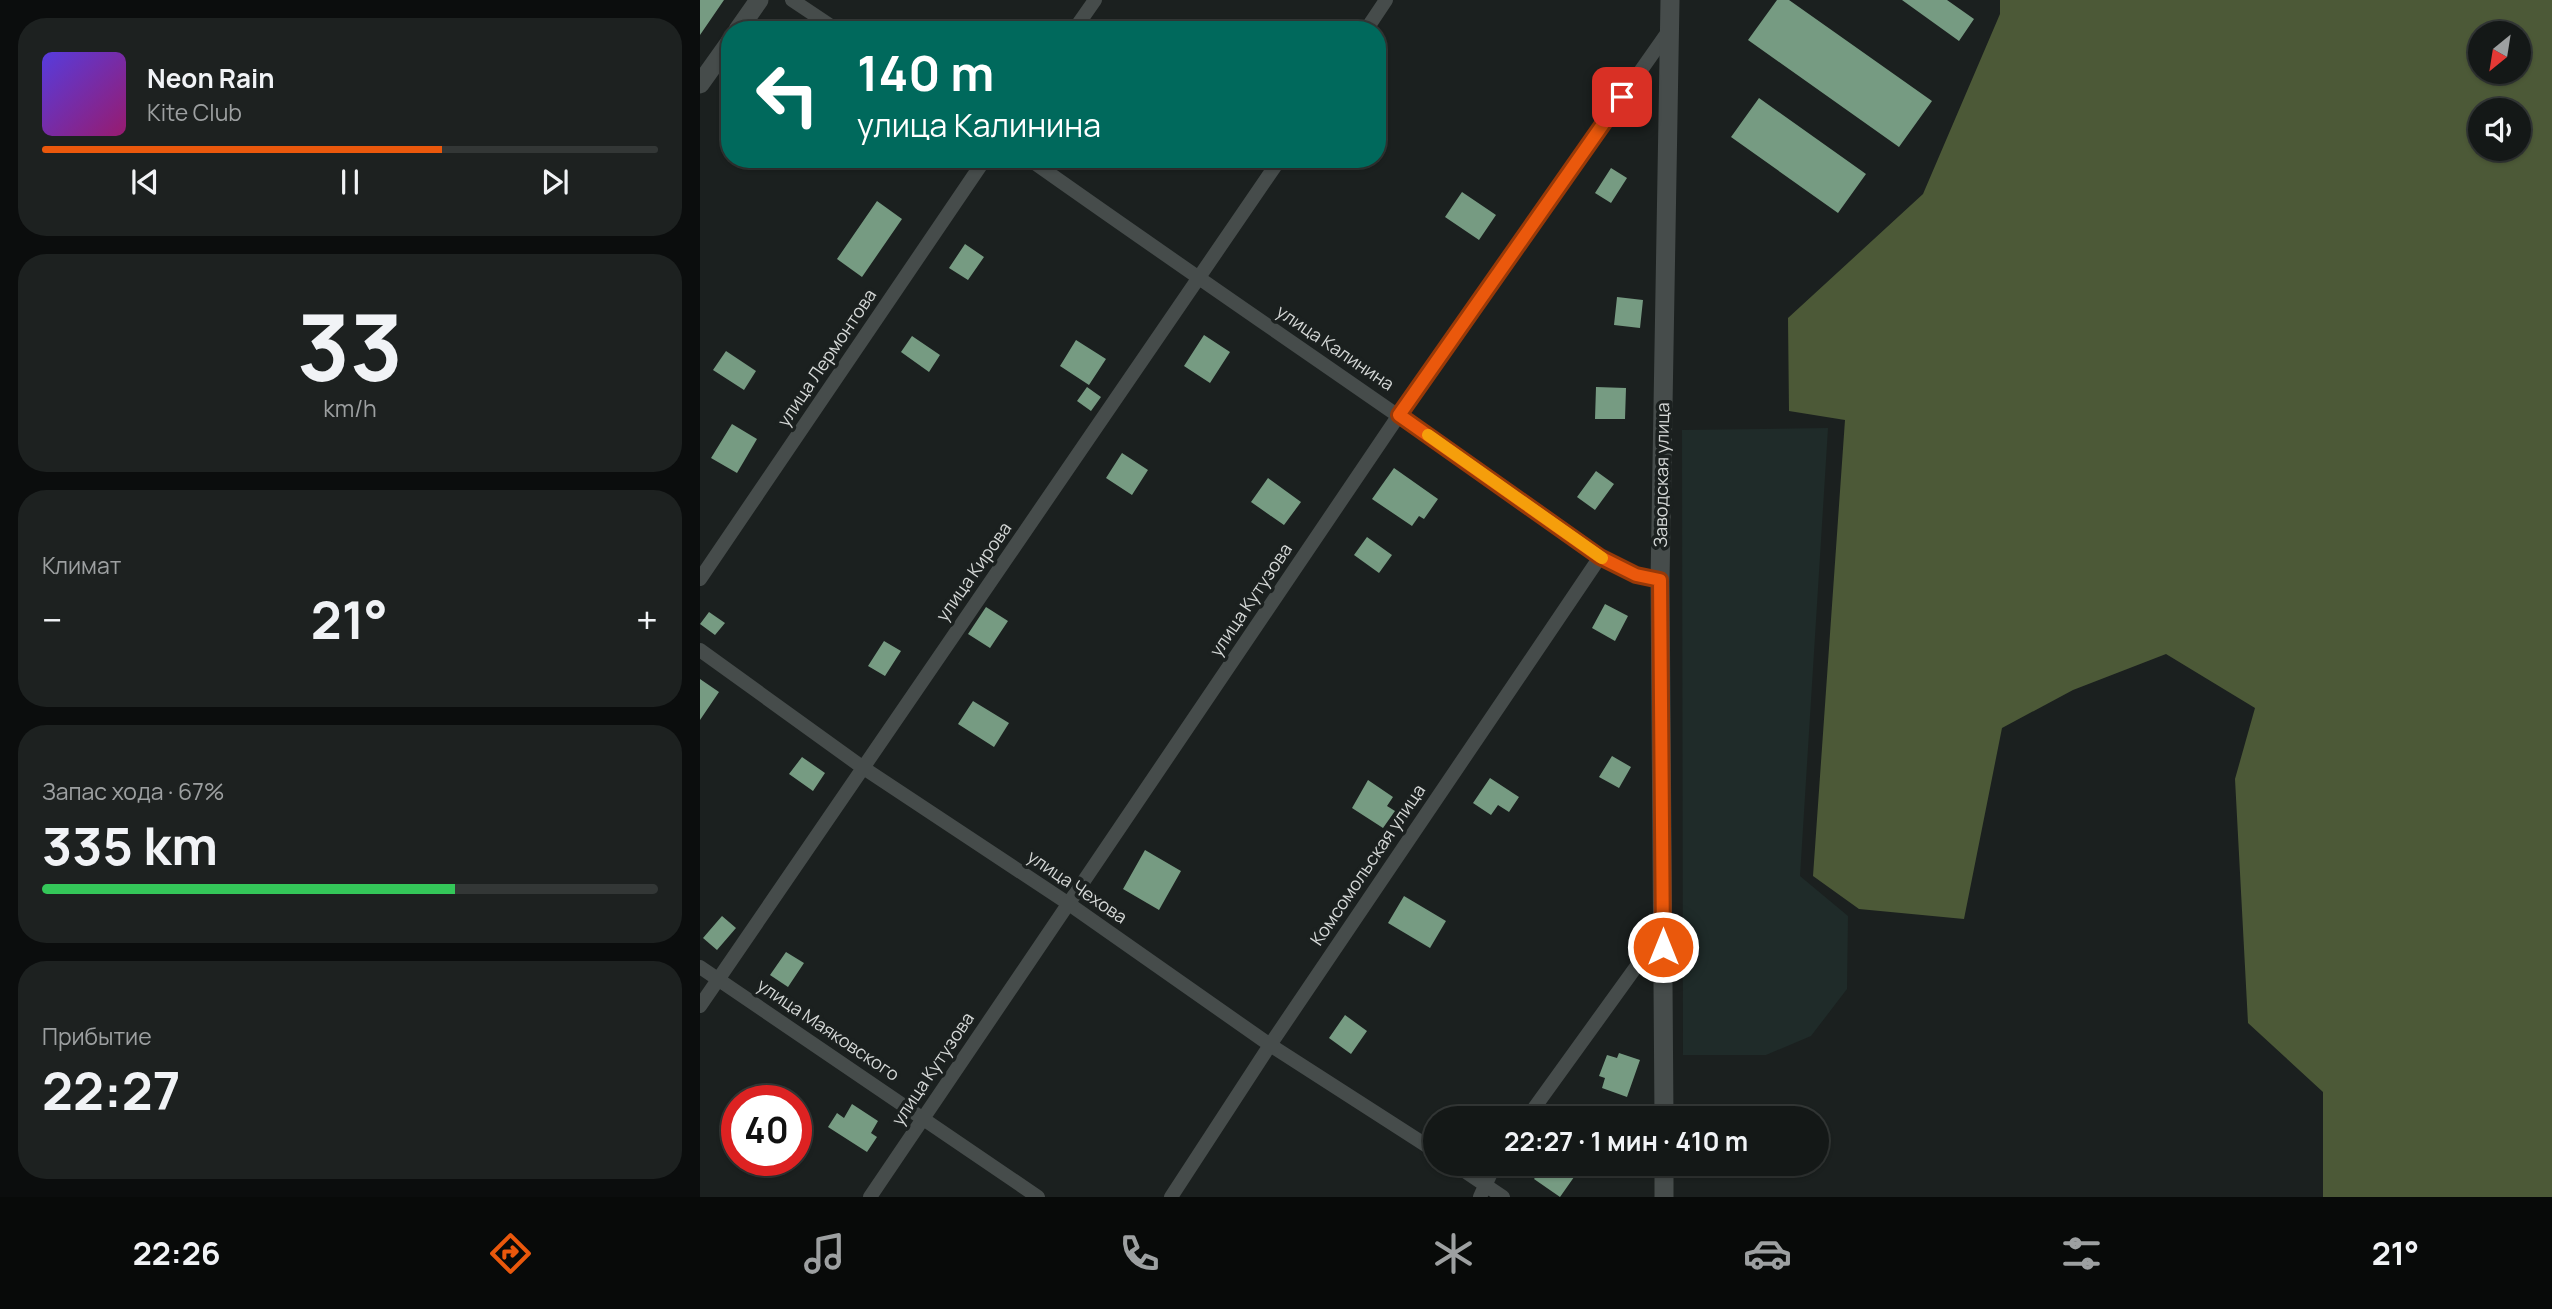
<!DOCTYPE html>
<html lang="ru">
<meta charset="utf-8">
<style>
:root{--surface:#141817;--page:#1d2120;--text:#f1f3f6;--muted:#9da0a1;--line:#333736;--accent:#ea580c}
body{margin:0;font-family:Manrope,sans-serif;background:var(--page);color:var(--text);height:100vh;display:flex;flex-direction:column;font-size:26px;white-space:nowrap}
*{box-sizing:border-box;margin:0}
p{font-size:23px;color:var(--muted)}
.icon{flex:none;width:38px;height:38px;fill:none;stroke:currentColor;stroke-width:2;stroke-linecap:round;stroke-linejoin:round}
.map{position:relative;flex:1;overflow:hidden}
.details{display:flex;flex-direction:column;gap:18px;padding:18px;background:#0b0d0d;width:700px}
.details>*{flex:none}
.top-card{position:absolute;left:21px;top:21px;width:665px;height:147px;border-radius:28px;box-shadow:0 2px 5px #0004,0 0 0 2px var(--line);background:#00695c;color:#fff;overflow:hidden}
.needle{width:46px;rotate:210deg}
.fabs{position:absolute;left:1768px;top:21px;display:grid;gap:14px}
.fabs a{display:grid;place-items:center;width:63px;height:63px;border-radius:50%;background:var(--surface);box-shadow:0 2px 5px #0004,0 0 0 2px var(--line);font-size:35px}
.speed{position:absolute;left:21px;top:1085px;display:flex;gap:14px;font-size:35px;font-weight:700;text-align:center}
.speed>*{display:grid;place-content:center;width:91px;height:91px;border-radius:50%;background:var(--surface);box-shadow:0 2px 5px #0004,0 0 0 2px var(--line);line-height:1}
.speed .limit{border:10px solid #d22;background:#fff;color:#111}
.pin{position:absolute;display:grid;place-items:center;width:60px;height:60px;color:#fff;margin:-30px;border-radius:14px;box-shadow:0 4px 10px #0006}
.me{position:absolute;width:77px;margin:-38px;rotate:0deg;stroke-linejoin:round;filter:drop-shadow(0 0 5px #0008)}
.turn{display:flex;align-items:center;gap:24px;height:147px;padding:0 21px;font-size:32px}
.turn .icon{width:91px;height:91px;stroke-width:2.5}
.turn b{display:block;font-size:49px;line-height:60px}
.big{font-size:52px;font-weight:700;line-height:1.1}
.details .card{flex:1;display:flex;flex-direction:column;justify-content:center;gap:10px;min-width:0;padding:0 24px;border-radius:28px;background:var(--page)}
.details .dial{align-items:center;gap:0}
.dial b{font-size:91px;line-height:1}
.song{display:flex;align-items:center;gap:21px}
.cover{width:84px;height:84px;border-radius:10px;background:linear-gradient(135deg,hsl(250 70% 55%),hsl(320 70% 35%))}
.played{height:7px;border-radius:4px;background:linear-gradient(90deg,var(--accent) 65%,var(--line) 65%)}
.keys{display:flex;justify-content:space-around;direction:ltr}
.heat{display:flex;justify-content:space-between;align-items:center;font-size:38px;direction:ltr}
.charge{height:10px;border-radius:5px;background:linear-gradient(90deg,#34c759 67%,var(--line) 0)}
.trip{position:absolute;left:723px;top:1106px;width:406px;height:70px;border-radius:35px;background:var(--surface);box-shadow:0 2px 5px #0004,0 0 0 2px var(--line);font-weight:700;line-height:70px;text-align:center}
.dock{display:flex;height:112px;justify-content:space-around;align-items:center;background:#080a09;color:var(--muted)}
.dock .icon{width:49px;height:49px}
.dock .on{color:var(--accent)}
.dock b{font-size:32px;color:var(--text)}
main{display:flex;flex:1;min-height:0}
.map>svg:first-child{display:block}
.built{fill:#1f2b29}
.forest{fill:#4c5937;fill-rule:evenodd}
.building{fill:#769b82}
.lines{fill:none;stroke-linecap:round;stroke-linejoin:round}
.street{stroke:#464c4b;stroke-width:14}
.secondary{stroke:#464c4b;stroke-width:19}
.route-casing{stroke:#983908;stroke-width:18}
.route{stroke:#ea580c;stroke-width:12}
.slow{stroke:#f59e0b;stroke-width:12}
.labels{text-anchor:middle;stroke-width:7;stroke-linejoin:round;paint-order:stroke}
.street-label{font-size:18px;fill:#d4d7d6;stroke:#1b201f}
</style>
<main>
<section class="details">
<div class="card">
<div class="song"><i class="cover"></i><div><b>Neon Rain</b><p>Kite Club</p></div></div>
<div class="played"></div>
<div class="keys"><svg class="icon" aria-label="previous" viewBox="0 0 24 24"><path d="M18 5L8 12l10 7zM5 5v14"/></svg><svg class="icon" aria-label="pause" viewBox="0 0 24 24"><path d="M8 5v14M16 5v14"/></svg><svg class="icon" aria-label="next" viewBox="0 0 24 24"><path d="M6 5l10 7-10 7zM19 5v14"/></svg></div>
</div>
<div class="card dial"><b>33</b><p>km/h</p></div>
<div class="card"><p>Климат</p>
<div class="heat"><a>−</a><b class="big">21°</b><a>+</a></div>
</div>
<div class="card"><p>Запас хода · 67%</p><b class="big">335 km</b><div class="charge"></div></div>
<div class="card"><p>Прибытие</p><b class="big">22:27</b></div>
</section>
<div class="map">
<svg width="1852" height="1197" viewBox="0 0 1852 1197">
<rect width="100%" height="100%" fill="#1b201f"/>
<path class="built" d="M1128,428L1100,876L1148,916L1147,989L1111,1036L1066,1055H983L982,430Z"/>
<path class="forest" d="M1300,0H1852V1197H1623V1092L1548,1023L1535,779L1555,708L1466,654L1373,690L1302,728L1264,919L1159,909L1113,876L1145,420L1089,411L1088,318L1223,194L1300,14ZM1780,33H1818V72H1780ZM1780,110H1818V149H1780Z"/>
<path class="building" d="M0,0H24L0,35Z
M1077,0H1089L1232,101L1199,147L1048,40Z
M1202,0H1247L1274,19L1259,41Z
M1059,98L1166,174L1138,213L1031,137Z
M911,168L927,178L911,203L895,193Z
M762,192L796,215L779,240L745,217Z
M177,201L202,219L162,277L137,259Z
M265,244L284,257L268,280L249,268Z
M917,297L943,300L940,328L914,325Z
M504,335L530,352L510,383L484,366Z
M212,336L240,355L229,372L201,352Z
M376,340L406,359L389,385L360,366Z
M26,351L56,371L44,390L13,370Z
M387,387L401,397L391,411L377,401Z
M896,387L926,388L925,419H895Z
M32,424L57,439L37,473L11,458Z
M422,453L448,470L432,495L406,478Z
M694,468L738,499L724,519L719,516L712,526L672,499Z
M896,471L914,484L895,510L877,497Z
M568,478L601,502L584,525L551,502Z
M667,537L692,555L679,573L654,555Z
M905,604L928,616L915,641L892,628Z
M286,607L308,621L290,648L268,634Z
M9,612L25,623L15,635L0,624Z
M184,641L201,651L185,676L168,666Z
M0,679L19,692L0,720Z
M273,701L309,723L294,747L258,724Z
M912,756L931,767L919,788L899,777Z
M102,757L125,773L113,791L89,774Z
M790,778L819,797L809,812L798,805L791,815L773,803Z
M668,780L693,797L687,806L695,811L683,828L652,808Z
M445,850L481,871L459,910L423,889Z
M704,896L746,921L730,948L688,923Z
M22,916L36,928L17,950L3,938Z
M86,952L104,963L88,987L70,975Z
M645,1015L667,1031L651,1054L629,1038Z
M919,1053L940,1060L927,1097L902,1088L905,1078L899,1076L907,1055L917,1058Z
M152,1104L178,1121L171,1133L177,1137L167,1152L128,1127L137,1113L144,1118Z
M845,1164H871L879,1170L860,1197L834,1179Z"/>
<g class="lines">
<path class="street" d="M92,0L137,30
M374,30L395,0
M666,30L686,0
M329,159C518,293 711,423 900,557L936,575L960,581
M0,579L285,159
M0,650L162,767L369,904L570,1045L735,1151
M0,967L338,1197
M0,1006L580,159
M827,1118L941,960L963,947
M754,1164L803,1197
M170,1197L699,415L970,29
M471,1197L570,1045L900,557
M780,1197L795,1164"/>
<path class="secondary" d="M38,30L59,0
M0,84L30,42
M964,1118L960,581L970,0
M964,1164V1197"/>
</g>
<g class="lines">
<g class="route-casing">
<path id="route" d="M922,97L699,415L900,557L936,575L960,580L963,947"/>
</g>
<use href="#route" class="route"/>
<path class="slow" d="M728,435L902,558"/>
</g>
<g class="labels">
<g class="street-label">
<text transform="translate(635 348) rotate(34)" y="6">улица Калинина</text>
<text transform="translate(127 358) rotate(-56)" y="6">улица Лермонтова</text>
<text transform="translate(962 475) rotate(-89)" y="6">Заводская улица</text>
<text transform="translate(274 572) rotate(-55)" y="6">улица Кирова</text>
<text transform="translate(551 600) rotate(-56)" y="6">улица Кутузова</text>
<text transform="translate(668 865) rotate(-56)" y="6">Комсомольская улица</text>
<text transform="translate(377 887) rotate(34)" y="6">улица Чехова</text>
<text transform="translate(128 1030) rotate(34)" y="6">улица Маяковского</text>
<text transform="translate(233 1069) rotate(-56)" y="6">улица Кутузова</text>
</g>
</g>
</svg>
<div class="fabs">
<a><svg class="needle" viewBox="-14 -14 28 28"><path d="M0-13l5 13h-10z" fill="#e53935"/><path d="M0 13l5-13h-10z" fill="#9da0a1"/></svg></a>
<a><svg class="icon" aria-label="sound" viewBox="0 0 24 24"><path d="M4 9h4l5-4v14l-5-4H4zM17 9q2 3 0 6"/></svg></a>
</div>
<div class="speed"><div class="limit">40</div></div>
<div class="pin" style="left:922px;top:97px;background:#d93025"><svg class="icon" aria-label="arrive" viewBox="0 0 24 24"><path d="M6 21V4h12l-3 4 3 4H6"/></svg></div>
<svg class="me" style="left:963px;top:947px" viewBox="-20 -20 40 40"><circle r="17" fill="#ea580c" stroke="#fff" stroke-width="3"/><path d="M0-11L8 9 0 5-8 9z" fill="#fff"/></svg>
<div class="trip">22:27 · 1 мин · 410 m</div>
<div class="top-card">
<div class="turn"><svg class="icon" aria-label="left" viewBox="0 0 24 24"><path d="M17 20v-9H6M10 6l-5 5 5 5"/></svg><div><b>140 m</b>улица Калинина</div></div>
</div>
</div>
</main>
<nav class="dock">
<b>22:26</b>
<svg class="icon on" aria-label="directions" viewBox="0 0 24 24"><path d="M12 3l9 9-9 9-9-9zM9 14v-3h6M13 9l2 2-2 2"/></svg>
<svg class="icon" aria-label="music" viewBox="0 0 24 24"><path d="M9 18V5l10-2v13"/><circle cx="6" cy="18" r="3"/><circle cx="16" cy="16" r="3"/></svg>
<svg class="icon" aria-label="phone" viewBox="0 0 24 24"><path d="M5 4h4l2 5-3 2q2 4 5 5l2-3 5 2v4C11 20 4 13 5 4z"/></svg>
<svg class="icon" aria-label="climate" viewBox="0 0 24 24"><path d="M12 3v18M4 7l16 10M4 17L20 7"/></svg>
<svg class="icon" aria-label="car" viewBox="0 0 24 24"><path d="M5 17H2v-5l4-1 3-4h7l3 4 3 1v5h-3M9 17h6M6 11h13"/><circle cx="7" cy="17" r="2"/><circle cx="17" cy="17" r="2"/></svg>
<svg class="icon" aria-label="filters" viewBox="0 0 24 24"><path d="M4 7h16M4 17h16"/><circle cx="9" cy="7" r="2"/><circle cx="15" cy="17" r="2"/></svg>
<b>21°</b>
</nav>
